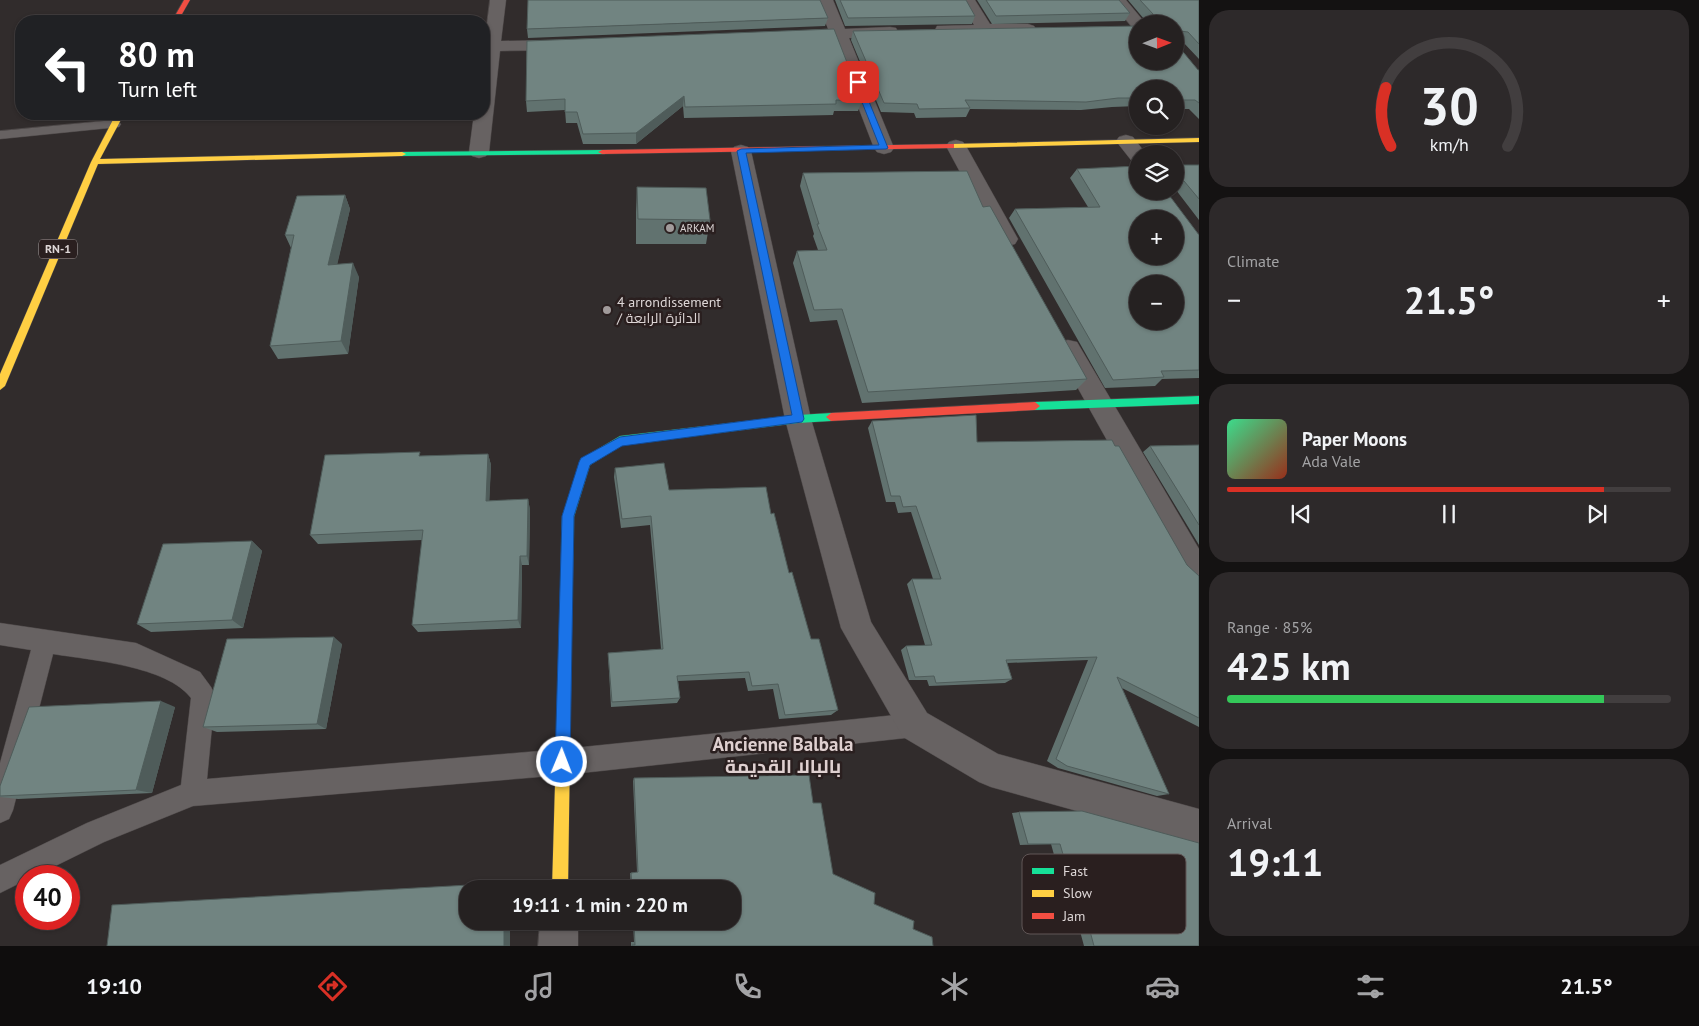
<!DOCTYPE html>
<meta charset="utf-8">
<style>
:root{--surface:#252121;--page:#2d292a;--text:#f1f3f6;--muted:#a3a3a5;--line:#423e3f;--accent:#d93025}
body{margin:0;font-family:"PT Sans",Cairo,sans-serif;background:var(--page);color:var(--text);height:100vh;display:flex;flex-direction:column;font-size:19px;white-space:nowrap}
*{box-sizing:border-box;margin:0}
p{font-size:16px;color:var(--muted)}
.icon{flex:none;width:28px;height:28px;fill:none;stroke:currentColor;stroke-width:2;stroke-linecap:round;stroke-linejoin:round}
.map{position:relative;flex:1;overflow:hidden}
.side{display:flex;flex-direction:column;gap:10px;padding:10px;background:#141212;width:500px}
.side>*{flex:none}
.guide{position:absolute;left:15px;top:15px;width:475px;height:105px;border-radius:20px;box-shadow:0 1px 4px #0004,0 0 0 1px var(--line);background:#202124;color:#fff;overflow:hidden}
.needle{width:32px;rotate:89deg}
.tools{position:absolute;left:1129px;top:15px;display:grid;gap:10px}
.tools a{display:grid;place-items:center;width:55px;height:55px;border-radius:50%;background:var(--surface);box-shadow:0 1px 4px #0004,0 0 0 1px var(--line);font-size:25px}
.speed{position:absolute;left:15px;top:865px;display:flex;gap:10px;font-size:25px;font-weight:700;text-align:center}
.speed>*{display:grid;place-content:center;width:65px;height:65px;border-radius:50%;background:var(--surface);box-shadow:0 1px 4px #0004,0 0 0 1px var(--line);line-height:1}
.speed .limit{border:8px solid #d22;background:#fff;color:#111}
.pin{position:absolute;display:grid;place-items:center;width:42px;height:42px;color:#fff;margin:-21px;border-radius:10px;box-shadow:0 2px 8px #0006}
.me{position:absolute;width:55px;margin:-28px;rotate:1deg;stroke-linejoin:round;filter:drop-shadow(0 0 4px #0008)}
.turn{display:flex;align-items:center;gap:18px;height:105px;padding:0 20px;font-size:22px}
.turn .icon{width:65px;height:65px;stroke-width:2.5}
.turn b{display:block;font-size:35px;line-height:42px}
.big{font-size:38px;font-weight:800;line-height:1.1}
.side .widget{flex:1;display:flex;flex-direction:column;justify-content:center;gap:8px;min-width:0;padding:0 18px;border-radius:20px;background:var(--page)}
.side .dial{align-items:center;gap:0}
.dial svg{height:130px;overflow:visible;fill:none;stroke:var(--line);stroke-width:7;stroke-linecap:round;text-anchor:middle}
.dial text{fill:var(--text);stroke:none}
.song{display:flex;align-items:center;gap:15px}
.cover{width:60px;height:60px;border-radius:8px;background:linear-gradient(135deg,hsl(150 70% 55%),hsl(10 70% 35%))}
.played{height:5px;border-radius:2px;background:linear-gradient(90deg,var(--accent) 85%,var(--line) 85%)}
.keys{display:flex;justify-content:space-around;direction:ltr}
.heat{display:flex;justify-content:space-between;align-items:center;font-size:28px;direction:ltr}
.charge{height:8px;border-radius:4px;background:linear-gradient(90deg,#34c759 85%,var(--line) 0)}
.trip{position:absolute;left:459px;top:880px;width:282px;height:50px;border-radius:20px;background:var(--surface);box-shadow:0 1px 4px #0004,0 0 0 1px var(--line);font-weight:800;line-height:50px;text-align:center}
.tabs{display:flex;height:80px;justify-content:space-around;align-items:center;background:#0f0d0d;color:var(--muted)}
.tabs .icon{width:35px;height:35px}
.tabs .on{color:var(--accent)}
.tabs b{font-size:22px;color:var(--text)}
main{display:flex;flex:1;min-height:0}
.map>svg:first-child{display:block}
.lines{fill:none;stroke-linecap:round;stroke-linejoin:round}
.lane-casing{stroke:#4c4747;stroke-width:1}
.street-casing{stroke:#4c4747;stroke-width:1}
.fast-casing{stroke:#4c4747;stroke-width:1}
.slow-casing{stroke:#4c4747;stroke-width:1}
.jam-casing{stroke:#4c4747;stroke-width:1}
.lane{fill:#676262;fill-rule:evenodd}
.street{fill:#676262;fill-rule:evenodd}
.fast{fill:#16e098;fill-rule:evenodd}
.slow{fill:#ffcf43;fill-rule:evenodd}
.jam{fill:#f24e42;fill-rule:evenodd}
.wall{fill:#61726f}
.shaded-wall{fill:#4f5c5a}
.building{fill:#718481;stroke:#4f5c5a;fill-rule:evenodd}
.route{fill:#1a73e8;stroke:#114b97}
.poi-dot{fill:#a19b9b;stroke:#2a1f1f;stroke-width:2}
.labels{text-anchor:middle;stroke-width:5;stroke-linejoin:round;paint-order:stroke}
.far-poi-label{font-size:11px;fill:#ded7d7;stroke:#2a1f1f;text-anchor:start}
.shield{fill:#2a1f1f;stroke:#a8a0a0;stroke-width:1}
.shield-label{font-size:12px;font-weight:bold;fill:#ded7d7}
.poi-label{font-size:14px;fill:#ded7d7;stroke:#2a1f1f;text-anchor:start}
.near-quarter-label{font-size:19px;font-weight:bold;fill:#dfd0d0;stroke:#2a1f1f}
.key{fill:#2a1f1f;stroke:#605656;stroke-width:1}
.key-label{font-size:14px;fill:#ded7d7}
</style>
<main>
<div class="map">
<svg width="1199" height="946" viewBox="0 0 1199 946">
<rect width="100%" height="100%" fill="#312c2c"/>
<g class="lines">
<g class="lane-casing">
<path id="lane" d="M114,120L121,124L119,127L0,139V131Z
M0,623L136,643L200,672L211,687L215,695L207,779L563,749L915,713L924,716L927,725L924,734L915,737L563,775L193,806L104,842L35,876H26V880L0,893V865L87,823L181,785L191,698C167,666 91,660 53,654L13,810L9,819L0,823V763L31,650L0,645Z"/>
</g>
<g class="street-casing">
<path id="street" d="M490,0H506L501,41L563,40L569,41L571,45L569,49L563,50L500,51L489,152L486,156L479,158L472,156L469,152L474,114H484V46Z
M817,0H833L845,29L890,27L896,28L898,32L896,36L890,37L849,38L894,148L891,152L884,154L877,152L874,148L832,39H792L790,35L792,31L828,29Z
M959,0H975L990,24H1028L1034,26L1036,29L1034,32L1028,34H937L935,30L937,26L974,25Z
M1109,0H1126L1146,24H1138V29L1132,27Z
M1126,135L1133,137L1146,154H1138V162L1131,160L1116,141L1119,137Z
M956,140L963,142L966,146L1018,239L1015,244L1007,246L999,244L996,239L946,146L949,142Z
M741,145L748,147L751,151L811,419L871,622L927,713L998,754L1199,809V845L991,787L979,782L903,737L841,628L785,419L731,151L734,147Z
M1068,340L1077,342L1199,549V584L1188,580L1179,569L1056,349L1059,342Z
M540,921H578V946H538Z"/>
</g>
<g class="fast-casing">
<path id="fast" d="M602,150L606,152L605,154L402,156L398,154L402,152Z
M1199,396V404L1035,410L1030,406L1035,402Z
M831,413L836,417L831,421L798,423L622,445L590,465L574,517L572,610L570,614L566,616L562,614L560,610L562,517L581,459L620,436L798,415Z"/>
</g>
<g class="slow-casing">
<path id="slow" d="M116,114H124L100,159L402,152L406,154L402,156L98,164L5,386L0,390V374L91,162Z
M1199,138V142L951,148L947,146L951,144Z
M566,604L570,606L572,610L568,889H552L560,610L562,606Z"/>
</g>
<g class="jam-casing">
<path id="jam" d="M184,0H190L178,21H172Z
M951,144H954V148L602,154L598,152L602,150Z
M1035,402L1040,406L1035,410L831,421L826,417L831,413Z"/>
</g>
<use href="#lane" class="lane"/>
<use href="#street" class="street"/>
<use href="#fast" class="fast"/>
<use href="#slow" class="slow"/>
<use href="#jam" class="jam"/>
</g>
<path class="wall" d="M835,0H966L975,16L972,24L845,26Z
M977,0H1119L1130,13L1125,21L992,24Z
M1128,0H1199V59L1182,41L1179,40V47L1198,70H1199V119L1189,109H1175V89H1138V106L1112,107L1081,110L970,109L966,117L916,118L914,113L881,112L851,40L853,31L1138,26L1175,24H1141L1144,19Z
M828,18L825,26L528,38L527,29Z
M527,41L862,101L858,111H834L833,115L684,118L683,106L636,144H583L577,123H566L565,110L527,112L526,101Z
M1175,165H1199V220L1176,190H1175Z
M1077,169L1199,235V378L1162,379L1155,386L1105,388L1009,218L1015,209L1088,207L1070,178Z
M803,173L983,207L1087,379L1076,390L862,403L837,320L810,322L793,263L797,251L818,250L813,236L814,234L800,186Z
M637,187L710,220L706,244H636V212Z
M345,195L350,209L337,264L359,277L348,354L278,359L270,346L291,248L285,235Z
M872,421L977,442L1187,565L1199,576V727L1122,688L1169,794L1157,796L1058,768L1047,761L1088,660L1007,663L1012,679L1005,683L929,686L927,680H909L901,650L906,646L925,645L907,584L912,579H933L911,512L898,513L895,502H886L868,428Z
M1199,445V545L1143,452L1150,446Z
M488,454L491,465L489,501L528,499L530,510L529,565H522L521,628L418,632L412,625L422,540L318,544L310,535L421,456Z
M615,468L669,490L771,514L789,573L811,639L838,710L831,715L779,719L773,689L748,691L745,678L678,681L680,698L677,703L611,707L608,653L661,649L650,525L621,528L614,477Z
M252,541L262,551L243,628L151,632L137,624Z
M342,644L326,729L217,732L203,727Z
M175,707L152,793L18,799L0,797V786Z
M634,778L813,803L833,874L874,904L913,929L933,946H631V942H634L633,921H732V889H631L630,873L637,872L633,781Z
M1019,812L1199,946H1084L1077,920L1072,919L1051,844L1020,845L1012,813Z"/>
<path class="shaded-wall" d="M684,96L683,106L636,144V133Z
M345,195L350,209L334,279L328,265Z
M353,263L359,277L348,354L341,341Z
M488,454L491,465L489,511L486,501Z
M528,499L530,510L529,565L527,556Z
M252,541L262,551L243,628L232,620Z
M520,556L522,565L521,628L518,620Z
M334,637L342,644L326,729L317,724Z
M161,701L175,707L152,793L136,790Z
M511,882V889H505V883Z
M504,921H510V946H504Z"/>
<path class="building" d="M528,0H820L828,18L527,29Z
M840,0H966L975,16L848,18Z
M986,0H1119L1130,13L996,16Z
M1140,0H1199V44L1188,32L1180,31L1179,47L1198,70H1199V103L1195,100H1175V89H1138V98H1118L1086,102L965,100L970,108L919,109L917,104L884,103L853,31L1138,26V61H1175V24H1144L1145,17H1153V14Z
M834,29L862,101L836,100V104L685,107L684,96L636,133L583,134L577,112H565V99L526,101L527,41Z
M1175,165H1199V199L1184,181L1175,180Z
M1138,166V191H1166L1199,235V370L1161,371L1164,377L1113,380L1015,209L1100,207L1077,169ZM1138,219H1175V256H1138ZM1138,284H1175V321H1138Z
M967,171L983,207L990,206L1087,379L868,392L842,309L814,310L797,251L827,250L817,224H819L803,173Z
M637,187L706,188L710,220L638,219Z
M345,195L328,265L353,263L341,341L270,346L294,235H285L297,196Z
M976,415L977,442L1112,440L1115,446H1119L1187,565L1199,576V718L1117,677L1169,794L1067,766L1056,759L1097,657L1006,660L1012,679L936,683L934,676L915,677L906,646L932,645L912,579H941L916,506L903,507L900,496H891L872,421Z
M1199,445V525L1150,446Z
M420,452L419,456L488,454L486,501L528,499L527,556H520L518,620L412,625L423,530L310,535L325,455Z
M664,463L669,490L766,487L771,514L774,513L789,573L792,572L811,639H819L838,710L785,715L778,684L752,686L749,672L677,676L680,698L612,702L608,653L663,649L651,516L622,519L615,468Z
M252,541L232,620L137,624L163,544Z
M334,637L317,724L203,727L227,639Z
M161,701L136,790L0,796V786L29,707Z
M809,775L813,803H821L833,874L875,893L874,904L914,921L913,929L932,937L933,946H632V945H635L634,921H732V889H632L631,873L638,872L634,778Z
M1082,811L1199,843V946H1094L1087,920H1082L1060,844H1028L1019,812Z
M505,883V889H468V921H504V946H107L112,905Z"/>
<path class="route" d="M858,80L861,82L888,148L886,149L746,153L804,419L802,422L622,446L590,465L574,516L570,762L568,767L562,769L557,767L555,762L562,516L579,462L581,458L620,437L792,415L737,151L741,149L879,145L854,82Z"/>
<g class="poi-dot">
<circle cx="670" cy="228" r="5"/>
<circle cx="607" cy="310" r="5"/>
</g>
<g class="labels">
<g class="far-poi-label">
<text x="680" y="232">ARKAM</text>
</g>
<rect class="shield" x="39" y="239.5" width="38" height="19" rx="4"/>
<g class="shield-label">
<text x="58" y="253">RN-1</text>
</g>
<g class="poi-label">
<text x="617" y="307">4 arrondissement<tspan x="617" dy="16">/ الدائرة الرابعة</tspan></text>
</g>
<g class="near-quarter-label">
<text x="783" y="751">Ancienne Balbala<tspan x="783" dy="22">بالبالا القديمة</tspan></text>
</g>
</g>
<rect x="1022" y="854" width="164" height="80" rx="8" class="key"/>
<rect x="1032" y="868" width="22" height="6" fill="#16e098"/>
<rect x="1032" y="890" width="22" height="7" fill="#ffcf43"/>
<rect x="1032" y="913" width="22" height="6" fill="#f24e42"/>
<g class="key-label">
<text x="1063" y="876">Fast</text>
<text x="1063" y="898">Slow</text>
<text x="1063" y="921">Jam</text>
</g>
</svg>
<div class="tools">
<a><svg class="needle" viewBox="-14 -14 28 28"><path d="M0-13l5 13h-10z" fill="#e53935"/><path d="M0 13l5-13h-10z" fill="#a3a3a5"/></svg></a>
<a><svg class="icon" aria-label="search" viewBox="0 0 24 24"><circle cx="10" cy="10" r="6"/><path d="M15 15l6 6"/></svg></a>
<a><svg class="icon" aria-label="layers" viewBox="0 0 24 24"><path d="M12 4l9 5-9 5-9-5zM3 14l9 5 9-5"/></svg></a>
<a>+</a>
<a>−</a>
</div>
<div class="speed"><div class="limit">40</div></div>
<div class="pin" style="left:858px;top:82px;background:#d93025"><svg class="icon" aria-label="arrive" viewBox="0 0 24 24"><path d="M6 21V4h12l-3 4 3 4H6"/></svg></div>
<svg class="me" style="left:562px;top:762px" viewBox="-20 -20 40 40"><circle r="17" fill="#1a73e8" stroke="#fff" stroke-width="3"/><path d="M0-11L8 9 0 5-8 9z" fill="#fff"/></svg>
<div class="trip">19:11 · 1 min · 220 m</div>
<div class="guide">
<div class="turn"><svg class="icon" aria-label="left" viewBox="0 0 24 24"><path d="M17 20v-9H6M10 6l-5 5 5 5"/></svg><div><b>80 m</b>Turn left</div></div>
</div>
</div>
<section class="side">
<div class="widget dial"><svg viewBox="0 0 100 80">
<path d="M14 69A42 42 0 1 1 86 69"/>
<path d="M14 69A42 42 0 0 1 11 33" stroke="#d93025"/>
<text x="50" y="56" font-size="32" font-weight="700">30</text>
<text x="50" y="72" font-size="11">km/h</text>
</svg></div>
<div class="widget"><p>Climate</p>
<div class="heat"><a>−</a><b class="big">21.5°</b><a>+</a></div>
</div>
<div class="widget">
<div class="song"><i class="cover"></i><div><b>Paper Moons</b><p>Ada Vale</p></div></div>
<div class="played"></div>
<div class="keys"><svg class="icon" aria-label="previous" viewBox="0 0 24 24"><path d="M18 5L8 12l10 7zM5 5v14"/></svg><svg class="icon" aria-label="pause" viewBox="0 0 24 24"><path d="M8 5v14M16 5v14"/></svg><svg class="icon" aria-label="next" viewBox="0 0 24 24"><path d="M6 5l10 7-10 7zM19 5v14"/></svg></div>
</div>
<div class="widget"><p>Range · 85%</p><b class="big">425 km</b><div class="charge"></div></div>
<div class="widget"><p>Arrival</p><b class="big">19:11</b></div>
</section>
</main>
<nav class="tabs">
<b>19:10</b>
<svg class="icon on" aria-label="directions" viewBox="0 0 24 24"><path d="M12 3l9 9-9 9-9-9zM9 14v-3h6M13 9l2 2-2 2"/></svg>
<svg class="icon" aria-label="music" viewBox="0 0 24 24"><path d="M9 18V5l10-2v13"/><circle cx="6" cy="18" r="3"/><circle cx="16" cy="16" r="3"/></svg>
<svg class="icon" aria-label="phone" viewBox="0 0 24 24"><path d="M5 4h4l2 5-3 2q2 4 5 5l2-3 5 2v4C11 20 4 13 5 4z"/></svg>
<svg class="icon" aria-label="climate" viewBox="0 0 24 24"><path d="M12 3v18M4 7l16 10M4 17L20 7"/></svg>
<svg class="icon" aria-label="car" viewBox="0 0 24 24"><path d="M5 17H2v-5l4-1 3-4h7l3 4 3 1v5h-3M9 17h6M6 11h13"/><circle cx="7" cy="17" r="2"/><circle cx="17" cy="17" r="2"/></svg>
<svg class="icon" aria-label="filters" viewBox="0 0 24 24"><path d="M4 7h16M4 17h16"/><circle cx="9" cy="7" r="2"/><circle cx="15" cy="17" r="2"/></svg>
<b>21.5°</b>
</nav>
